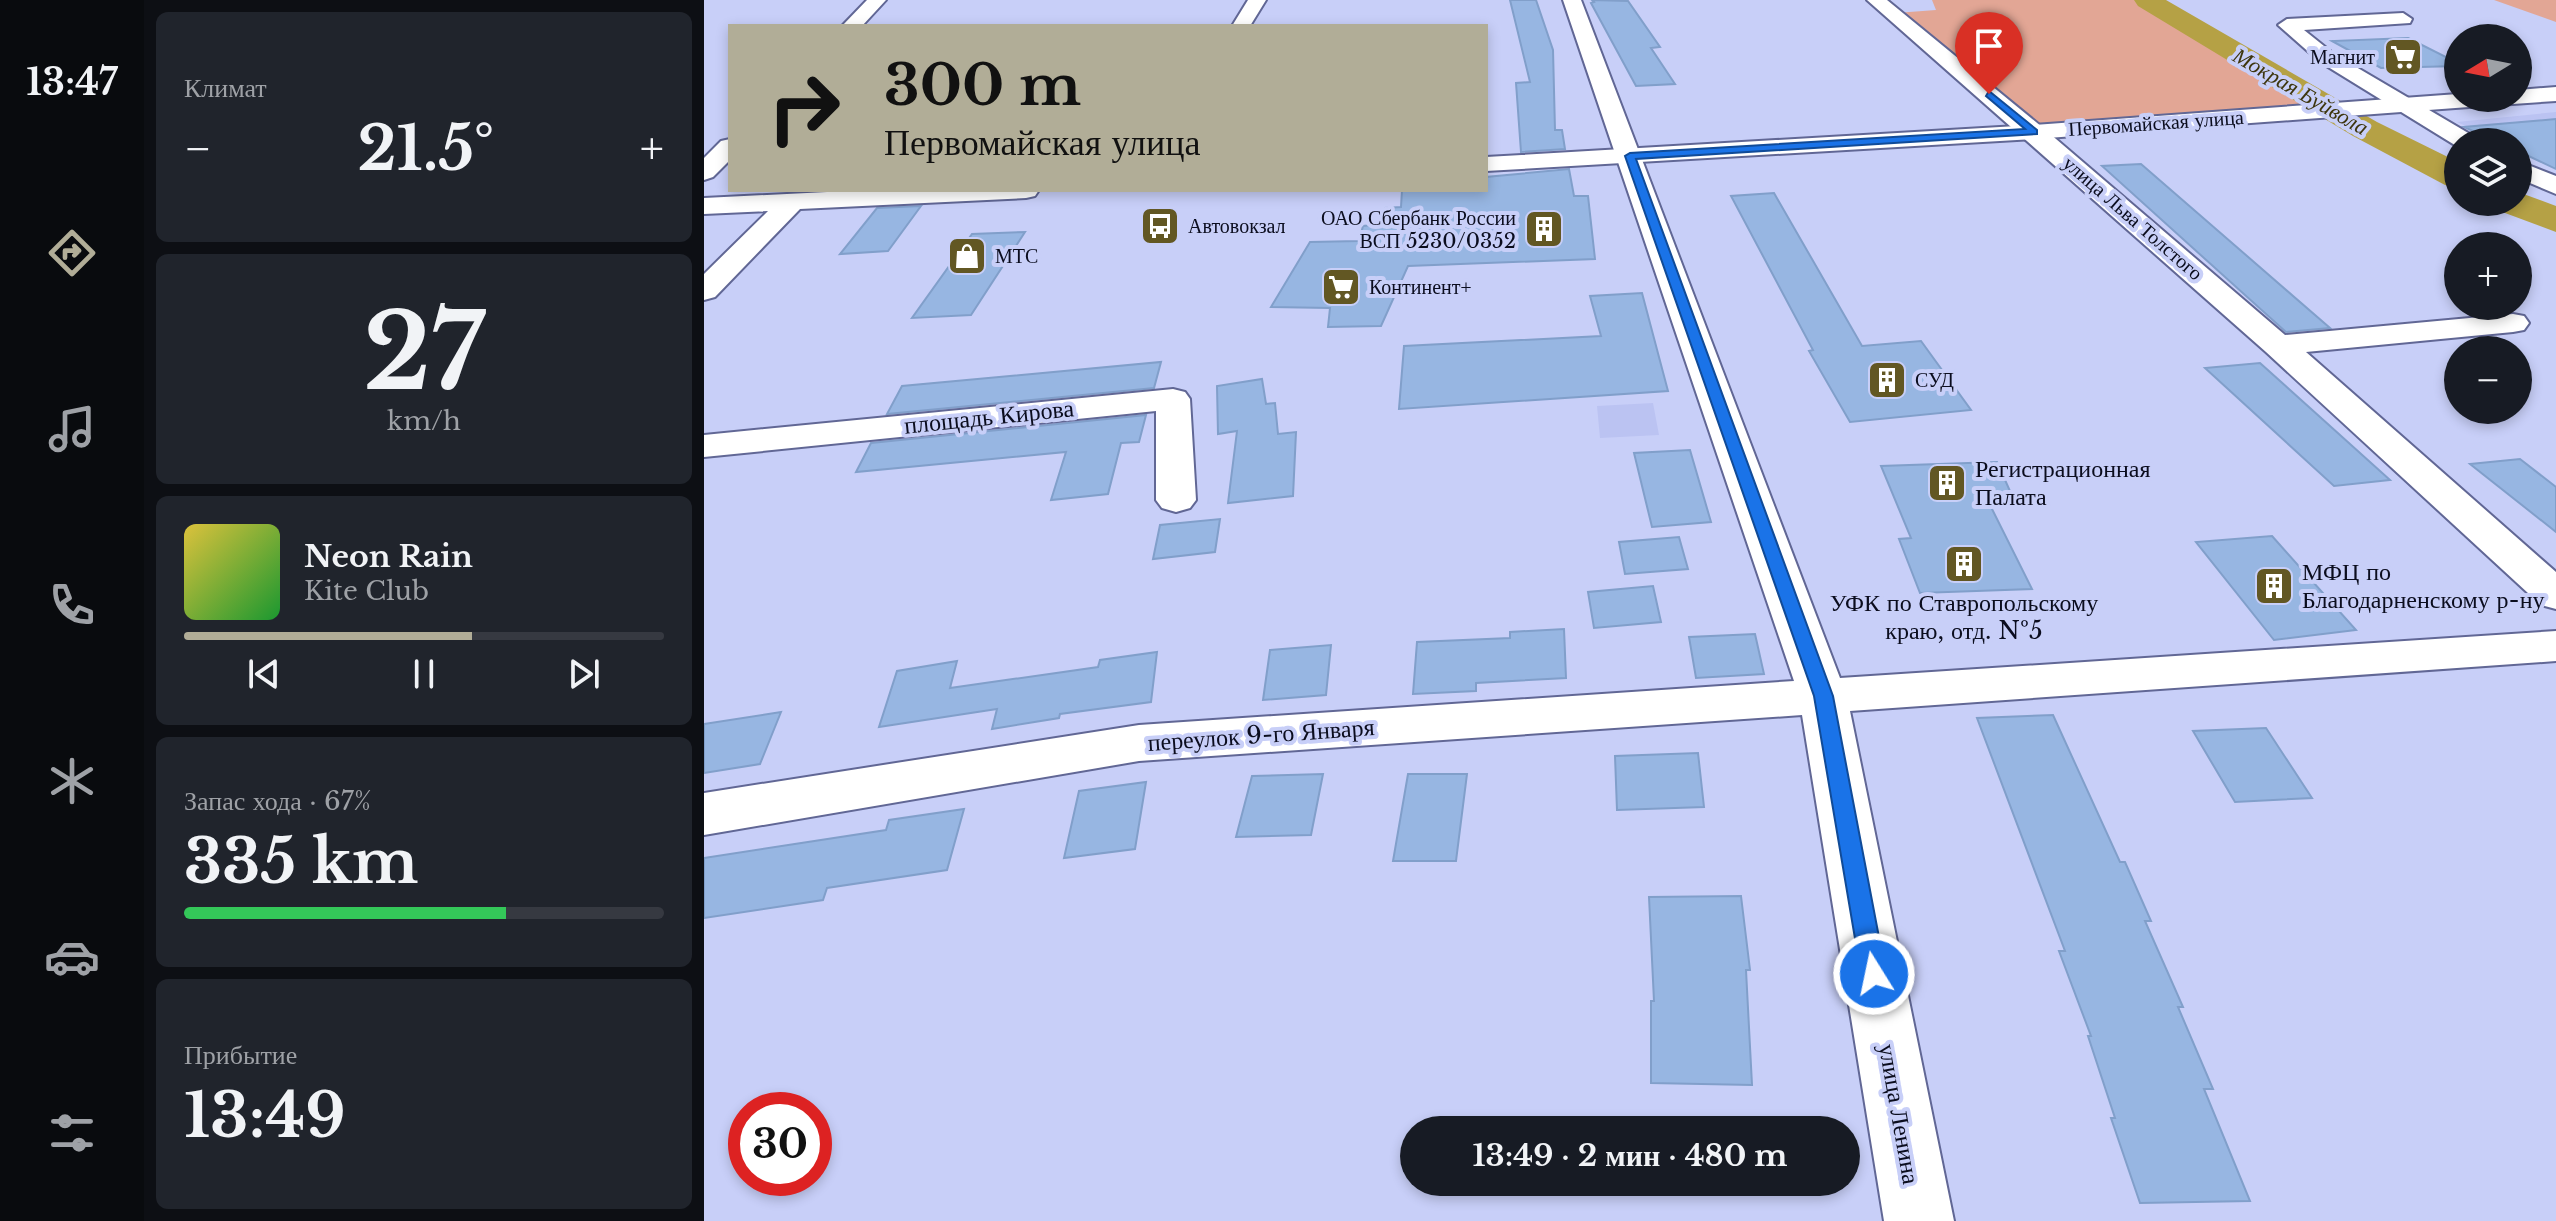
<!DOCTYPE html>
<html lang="ru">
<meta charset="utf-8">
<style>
:root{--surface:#171b24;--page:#20242c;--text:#f1f3f6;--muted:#9ea1a6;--line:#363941;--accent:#b1ad97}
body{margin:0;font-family:"Libre Baskerville",serif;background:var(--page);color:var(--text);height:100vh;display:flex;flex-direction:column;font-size:30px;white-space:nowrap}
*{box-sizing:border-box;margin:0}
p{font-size:26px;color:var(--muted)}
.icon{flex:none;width:44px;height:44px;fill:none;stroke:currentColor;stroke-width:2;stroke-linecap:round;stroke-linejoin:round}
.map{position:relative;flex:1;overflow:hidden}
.sheet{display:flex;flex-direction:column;gap:12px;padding:12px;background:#0d0f14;width:560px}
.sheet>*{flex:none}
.banner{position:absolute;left:24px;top:24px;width:760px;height:168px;border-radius:0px;box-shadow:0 4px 12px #0003;background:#b1ad97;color:#111;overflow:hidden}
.needle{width:52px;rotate:260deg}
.fabs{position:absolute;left:1740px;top:24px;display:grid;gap:16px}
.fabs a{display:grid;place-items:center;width:88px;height:88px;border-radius:50%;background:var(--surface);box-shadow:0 4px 12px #0003;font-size:40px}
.speed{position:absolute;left:24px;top:1092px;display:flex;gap:16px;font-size:40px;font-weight:700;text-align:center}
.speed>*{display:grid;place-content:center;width:104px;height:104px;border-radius:50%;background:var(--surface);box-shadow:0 4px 12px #0003;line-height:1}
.speed .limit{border:12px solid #d22;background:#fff;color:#111}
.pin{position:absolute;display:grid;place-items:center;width:68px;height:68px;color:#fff;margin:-82px -34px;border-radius:50% 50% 50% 0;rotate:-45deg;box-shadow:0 0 8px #0007}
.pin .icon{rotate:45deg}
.me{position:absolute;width:88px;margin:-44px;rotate:350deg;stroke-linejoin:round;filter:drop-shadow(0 0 6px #0008)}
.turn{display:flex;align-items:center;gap:28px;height:168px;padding:0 24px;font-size:36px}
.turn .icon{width:104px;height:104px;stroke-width:2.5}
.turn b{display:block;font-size:56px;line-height:68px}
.big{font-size:60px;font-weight:800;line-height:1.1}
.sheet .tile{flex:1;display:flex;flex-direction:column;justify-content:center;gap:12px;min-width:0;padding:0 28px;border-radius:12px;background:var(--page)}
.sheet .dial{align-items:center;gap:0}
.dial b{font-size:104px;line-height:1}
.song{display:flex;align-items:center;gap:24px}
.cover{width:96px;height:96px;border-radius:12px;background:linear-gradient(135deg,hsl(50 70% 55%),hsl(130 70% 35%))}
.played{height:8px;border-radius:4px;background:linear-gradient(90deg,var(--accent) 60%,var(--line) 60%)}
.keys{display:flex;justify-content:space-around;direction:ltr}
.heat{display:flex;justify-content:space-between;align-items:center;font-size:44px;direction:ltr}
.charge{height:12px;border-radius:6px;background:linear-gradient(90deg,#34c759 67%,var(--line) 0)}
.trip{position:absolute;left:696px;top:1116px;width:460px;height:80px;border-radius:40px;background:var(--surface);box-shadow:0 4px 12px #0003;font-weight:800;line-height:80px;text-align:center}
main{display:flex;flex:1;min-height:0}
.menu{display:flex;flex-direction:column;width:144px;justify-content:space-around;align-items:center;background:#090b0e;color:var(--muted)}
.menu .icon{width:56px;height:56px}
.menu .active{color:var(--accent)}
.menu b{font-size:36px;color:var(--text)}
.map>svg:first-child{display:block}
.built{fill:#bbc3f2}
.green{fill:#e2a695}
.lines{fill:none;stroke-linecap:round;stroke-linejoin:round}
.river{fill:#b5a145;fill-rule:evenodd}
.building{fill:#97b6e2;stroke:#819fca;stroke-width:2}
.minor-casing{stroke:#616795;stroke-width:4}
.major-casing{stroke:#616795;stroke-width:4}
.minor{fill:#fff;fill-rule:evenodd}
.major{fill:#fff;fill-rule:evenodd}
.route{fill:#1a73e8;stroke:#114b97;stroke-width:2}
.labels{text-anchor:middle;stroke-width:8;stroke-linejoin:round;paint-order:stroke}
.far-poi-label{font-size:20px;fill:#0b0d1e;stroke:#c8cff8;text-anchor:start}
.far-street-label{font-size:20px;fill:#0b0d1e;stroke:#c8cff8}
.far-water-label{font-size:22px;font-style:italic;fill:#3e360e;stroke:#c8cff8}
.street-label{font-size:24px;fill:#0b0d1e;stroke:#c8cff8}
.poi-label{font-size:24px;fill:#0b0d1e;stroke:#c8cff8;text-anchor:start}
</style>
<main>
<nav class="menu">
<b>13:47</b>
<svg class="icon active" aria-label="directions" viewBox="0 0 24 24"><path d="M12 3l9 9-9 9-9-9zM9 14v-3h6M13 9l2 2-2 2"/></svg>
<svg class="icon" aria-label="music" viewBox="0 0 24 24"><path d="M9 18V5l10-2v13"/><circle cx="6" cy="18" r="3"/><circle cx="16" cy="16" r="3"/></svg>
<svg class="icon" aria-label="phone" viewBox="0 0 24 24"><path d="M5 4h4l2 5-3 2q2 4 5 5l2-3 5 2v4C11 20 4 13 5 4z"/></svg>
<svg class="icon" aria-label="climate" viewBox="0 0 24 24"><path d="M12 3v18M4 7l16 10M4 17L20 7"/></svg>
<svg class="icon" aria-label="car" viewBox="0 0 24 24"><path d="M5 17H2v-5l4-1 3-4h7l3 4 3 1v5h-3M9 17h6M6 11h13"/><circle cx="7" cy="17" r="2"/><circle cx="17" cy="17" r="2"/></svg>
<svg class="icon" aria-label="filters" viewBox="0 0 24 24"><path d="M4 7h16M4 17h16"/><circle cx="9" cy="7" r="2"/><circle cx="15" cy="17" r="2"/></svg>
</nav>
<section class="sheet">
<div class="tile"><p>Климат</p>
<div class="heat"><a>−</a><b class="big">21.5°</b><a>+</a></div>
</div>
<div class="tile dial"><b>27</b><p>km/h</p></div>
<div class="tile">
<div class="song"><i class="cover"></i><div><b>Neon Rain</b><p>Kite Club</p></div></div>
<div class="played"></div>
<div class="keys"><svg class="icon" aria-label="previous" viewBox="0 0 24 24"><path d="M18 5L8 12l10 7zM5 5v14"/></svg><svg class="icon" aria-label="pause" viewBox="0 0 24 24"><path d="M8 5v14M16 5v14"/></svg><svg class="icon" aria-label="next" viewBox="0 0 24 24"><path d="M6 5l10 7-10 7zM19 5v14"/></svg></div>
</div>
<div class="tile"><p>Запас хода · 67%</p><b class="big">335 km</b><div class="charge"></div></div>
<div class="tile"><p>Прибытие</p><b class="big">13:49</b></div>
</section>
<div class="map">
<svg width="1852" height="1221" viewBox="0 0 1852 1221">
<rect width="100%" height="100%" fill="#c8cff8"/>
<path class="built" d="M1852,112V166L1814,142H1797L1753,122Z
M949,403L955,435L896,438L893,406Z"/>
<path class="green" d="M1228,0H1431L1615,106L1334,129L1192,13L1232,10Z
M1790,0H1852V22Z"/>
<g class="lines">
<path class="river" d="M1430,0H1462L1673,122L1754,162V188L1741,185L1649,136L1434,6Z
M1814,192L1852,206V232L1793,210L1787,202H1814Z"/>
</g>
<path class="building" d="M806,0H832L849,50L851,130H858L861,149L817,152L812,83L826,82Z
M888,0L924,1L956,47L947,48L971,84L932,86L887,3L890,2Z
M1704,38L1754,63V66L1677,68L1628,41Z
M1852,119V169L1814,151V142H1793L1760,127Z
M1437,164L1626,328L1582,332L1398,166Z
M865,169L870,196H884L891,259L704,266L677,326L624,327L626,308L567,307L606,242L655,241L659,226L678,224L681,208L697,207L698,190H782V177Z
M1070,193L1158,346L1217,341L1267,410L1146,422L1105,351L1109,350L1027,196Z
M217,206L184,251L136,254L173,208Z
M321,232L267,315L208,318L268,234Z
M938,293L964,391L695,409L700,346L897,336L886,296Z
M457,362L450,388L183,414L198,386Z
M1556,363L1686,480L1630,486L1501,368Z
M558,379L562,404L571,403L574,434L592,432L589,496L524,503L533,431L514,434L513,386Z
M442,415L435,442L417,443L404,494L347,500L362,452L152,472L167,443Z
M986,450L1007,522L948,527L930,453Z
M1816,459L1852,487V532L1766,464Z
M1293,462L1310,500L1284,501L1328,589L1216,593L1195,539L1207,538L1177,466Z
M516,519L511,552L449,559L456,525Z
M1568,536L1652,630L1570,640L1492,542Z
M975,537L984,569L921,574L915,542Z
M949,586L957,622L890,628L884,592Z
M860,629L862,678L772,683V691L709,694L713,642L806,638V632Z
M1051,634L1060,674L992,678L985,637Z
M627,645L622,695L559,700L566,650Z
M453,652L447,702L356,714L355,718L288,729L293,709L175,727L193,671L253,661L246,688L394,667L396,660Z
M77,712L56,764L0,773V724Z
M1349,715L1416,862H1421L1447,921H1441L1479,1007H1474L1509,1089H1500L1546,1201L1436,1203L1407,1118H1411L1384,1036H1387L1355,951H1361L1273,718Z
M1562,728L1608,798L1531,802L1489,731Z
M994,753L1000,807L913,810L911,756Z
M619,774L607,835L532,837L548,776Z
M704,774H763L752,861H689Z
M442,782L431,849L360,858L375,791Z
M260,809L243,870L123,888L119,900L0,918V858L182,830L185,820Z
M1037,896L1046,970H1042L1048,1085L947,1083V1001H950L945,897Z"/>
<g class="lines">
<g class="minor-casing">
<path id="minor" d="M163,0H182L158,26H138Z
M544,0H562L546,26H528Z
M859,0H877L1136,678L1852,631V661L1146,711L1250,1221H1180L1098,715L435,761L0,835V793L435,725L1090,681Z
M1163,0H1183L1338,127L1581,335L1809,314L1820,316L1825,323L1820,330L1809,332L1602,352L1852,572V609L1837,605L1562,352Z
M1699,13L1708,19L1706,23L1600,30L1630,54L1771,137L1775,142H1754V147L1616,62L1574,25L1583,19Z
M1852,87V101L1765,107L1754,100L1814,98V90Z
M26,139V160L9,177L0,180V158L17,141Z
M1814,161L1852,176V194L1814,178Z
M469,389L481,392L486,399L492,500L486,508L472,512L458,508L452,500V411L0,457V435Z"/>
</g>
<g class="major-casing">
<path id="major" d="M1754,94V98L1776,100L1765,107L1330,139L782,171V157L1330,125Z
M163,190H335L331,196L322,198L96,209L11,297L0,300V274L64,211L0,214V198Z"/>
</g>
<use href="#minor" class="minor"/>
<use href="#major" class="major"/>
</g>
<path class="route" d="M1285,91L1333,130V134L932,159L1129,696L1182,974L1179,982L1170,985L1161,982L1157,974L1110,696L921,156L926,153L1321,129L1282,96Z"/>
<defs>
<g id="supermarket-square" transform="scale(2)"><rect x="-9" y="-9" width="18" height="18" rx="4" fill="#625723" stroke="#c8cff8"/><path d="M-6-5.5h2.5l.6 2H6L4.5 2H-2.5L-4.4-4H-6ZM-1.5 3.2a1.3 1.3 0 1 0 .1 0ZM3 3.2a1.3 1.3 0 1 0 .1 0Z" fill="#fff"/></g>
<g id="bus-square" transform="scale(2)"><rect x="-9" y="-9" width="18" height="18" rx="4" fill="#625723" stroke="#c8cff8"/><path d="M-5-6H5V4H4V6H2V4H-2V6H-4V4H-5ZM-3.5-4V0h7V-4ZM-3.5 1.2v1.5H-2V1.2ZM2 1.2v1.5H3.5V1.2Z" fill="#fff"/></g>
<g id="building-square" transform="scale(2)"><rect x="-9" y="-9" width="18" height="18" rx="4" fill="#625723" stroke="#c8cff8"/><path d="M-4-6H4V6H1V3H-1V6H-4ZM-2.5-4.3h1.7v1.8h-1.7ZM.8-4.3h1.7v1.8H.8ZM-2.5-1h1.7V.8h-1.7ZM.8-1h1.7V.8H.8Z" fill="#fff"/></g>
<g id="shop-square" transform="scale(2)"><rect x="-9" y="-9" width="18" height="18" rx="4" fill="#625723" stroke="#c8cff8"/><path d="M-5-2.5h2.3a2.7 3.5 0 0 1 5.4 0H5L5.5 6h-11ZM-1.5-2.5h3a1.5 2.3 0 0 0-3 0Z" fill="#fff"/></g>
</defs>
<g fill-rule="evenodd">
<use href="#supermarket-square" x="1699" y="57"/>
<use href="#bus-square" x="456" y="226"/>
<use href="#building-square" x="840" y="229"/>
<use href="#shop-square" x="263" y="256"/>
<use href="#supermarket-square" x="637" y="287"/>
<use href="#building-square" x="1183" y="380"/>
<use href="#building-square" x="1243" y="483"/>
<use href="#building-square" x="1260" y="564"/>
<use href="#building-square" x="1570" y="586"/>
</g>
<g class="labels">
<g class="far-poi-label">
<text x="1671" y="64" text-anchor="end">Магнит</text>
<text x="812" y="225" text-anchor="end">ОАО Сбербанк России<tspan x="812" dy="23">ВСП 5230/0352</tspan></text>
<text x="484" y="233">Автовокзал</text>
<text x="291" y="263">МТС</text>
<text x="665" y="294">Континент+</text>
<text x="1211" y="387">СУД</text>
</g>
<g class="far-street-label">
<text transform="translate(1452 123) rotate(-4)" y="7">Первомайская улица</text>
<text transform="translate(1429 218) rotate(41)" y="7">улица Льва Толстого</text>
</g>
<g class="far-water-label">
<text transform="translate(1597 91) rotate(30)" y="8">Мокрая Буйвола</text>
</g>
<g class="street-label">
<text transform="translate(285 417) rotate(-6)" y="8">площадь Кирова</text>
<text transform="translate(557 735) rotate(-4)" y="8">переулок 9-го Января</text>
<text transform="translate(1195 1114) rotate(80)" y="8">улица Ленина</text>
</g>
<g class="poi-label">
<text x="1271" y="477">Регистрационная<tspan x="1271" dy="28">Палата</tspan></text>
<text x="1598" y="580">МФЦ по<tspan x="1598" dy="28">Благодарненскому р-ну</tspan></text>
<text x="1260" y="611" text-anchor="middle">УФК по Ставропольскому<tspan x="1260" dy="28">краю, отд. №5</tspan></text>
</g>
</g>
</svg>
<div class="fabs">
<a><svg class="needle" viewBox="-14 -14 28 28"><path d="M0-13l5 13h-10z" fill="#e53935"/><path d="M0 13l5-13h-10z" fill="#9ea1a6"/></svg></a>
<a><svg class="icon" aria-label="layers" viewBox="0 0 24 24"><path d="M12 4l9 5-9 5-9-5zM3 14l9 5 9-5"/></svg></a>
<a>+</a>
<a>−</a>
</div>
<div class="speed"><div class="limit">30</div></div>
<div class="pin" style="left:1285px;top:94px;background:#d93025"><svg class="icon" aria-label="arrive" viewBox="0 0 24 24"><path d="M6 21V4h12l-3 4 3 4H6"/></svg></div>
<svg class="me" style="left:1170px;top:974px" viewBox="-20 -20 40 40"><circle r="17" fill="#1a73e8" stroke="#fff" stroke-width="3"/><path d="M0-11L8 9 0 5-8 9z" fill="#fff"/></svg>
<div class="trip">13:49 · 2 мин · 480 m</div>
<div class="banner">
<div class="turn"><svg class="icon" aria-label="right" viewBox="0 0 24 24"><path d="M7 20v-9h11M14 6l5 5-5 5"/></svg><div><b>300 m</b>Первомайская улица</div></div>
</div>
</div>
</main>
